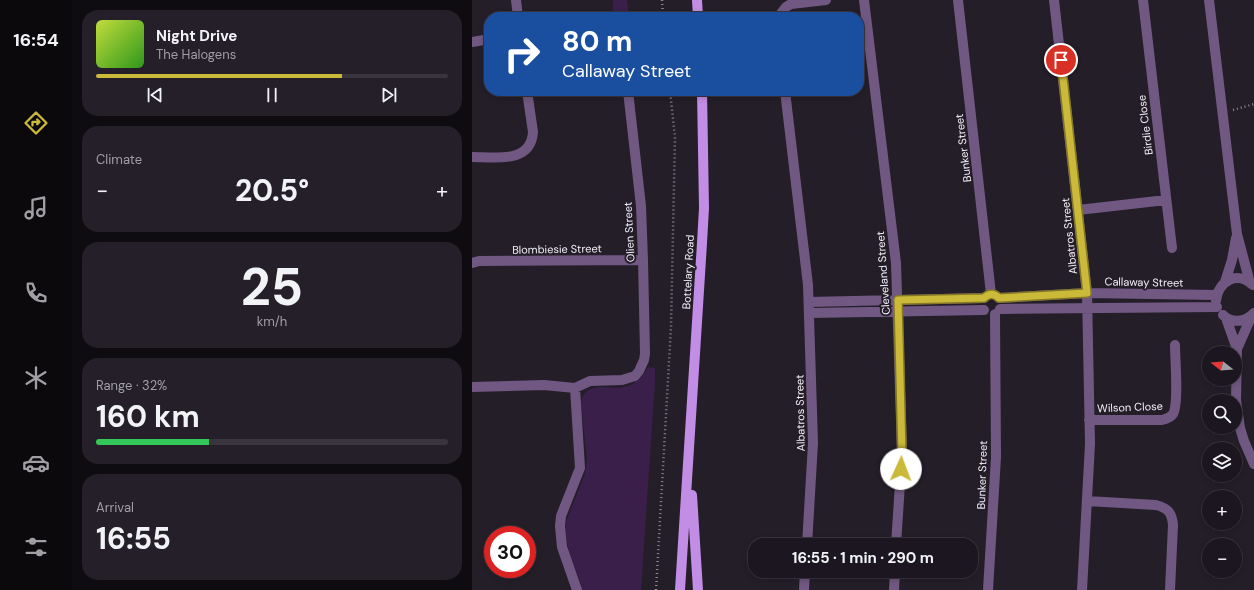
<!DOCTYPE html>
<meta charset="utf-8">
<style>
:root{--surface:#1b161f;--page:#241f28;--text:#f1f3f6;--muted:#a09fa4;--line:#39353d;--accent:#cbb939}
body{margin:0;font-family:"DM Sans",sans-serif;background:var(--page);color:var(--text);height:100vh;display:flex;flex-direction:column;font-size:15px;white-space:nowrap}
*{box-sizing:border-box;margin:0}
p{font-size:13px;color:var(--muted)}
.icon{flex:none;width:22px;height:22px;fill:none;stroke:currentColor;stroke-width:2;stroke-linecap:round;stroke-linejoin:round}
.map{position:relative;flex:1;overflow:hidden}
.sheet{display:flex;flex-direction:column;gap:10px;padding:10px;background:#0f0c11;width:400px}
.sheet>*{flex:none}
.top-card{position:absolute;left:12px;top:12px;width:380px;height:84px;border-radius:16px;box-shadow:0 2px 6px #0003,0 0 0 1px var(--line);background:#1a4fa0;color:#fff;overflow:hidden}
.needle{width:26px;rotate:287deg}
.tools{position:absolute;left:730px;top:346px;display:grid;gap:8px}
.tools a{display:grid;place-items:center;width:40px;height:40px;border-radius:50%;background:var(--surface);box-shadow:0 2px 6px #0003,0 0 0 1px var(--line);font-size:20px}
.speed{position:absolute;left:12px;top:526px;display:flex;gap:8px;font-size:20px;font-weight:700;text-align:center}
.speed>*{display:grid;place-content:center;width:52px;height:52px;border-radius:50%;background:var(--surface);box-shadow:0 2px 6px #0003,0 0 0 1px var(--line);line-height:1}
.speed .limit{border:6px solid #d22;background:#fff;color:#111}
.pin{position:absolute;display:grid;place-items:center;width:34px;height:34px;color:#fff;margin:-17px;border:2px solid #fff;border-radius:50%;box-shadow:0 1px 4px #0007}
.me{position:absolute;width:44px;margin:-22px;rotate:2deg;stroke-linejoin:round;filter:drop-shadow(0 0 3px #0008)}
.turn{display:flex;align-items:center;gap:14px;height:84px;padding:0 12px;font-size:18px}
.turn .icon{width:52px;height:52px;stroke-width:2.5}
.turn b{display:block;font-size:28px;line-height:34px}
.big{font-size:30px;font-weight:700;line-height:1.1}
.sheet .card{flex:1;display:flex;flex-direction:column;justify-content:center;gap:6px;min-width:0;padding:0 14px;border-radius:16px;background:var(--page)}
.sheet .dial{align-items:center;gap:0}
.dial b{font-size:52px;line-height:1}
.song{display:flex;align-items:center;gap:12px}
.cover{width:48px;height:48px;border-radius:6px;background:linear-gradient(135deg,hsl(70 70% 55%),hsl(110 70% 35%))}
.played{height:4px;border-radius:2px;background:linear-gradient(90deg,var(--accent) 70%,var(--line) 70%)}
.keys{display:flex;justify-content:space-around;direction:ltr}
.heat{display:flex;justify-content:space-between;align-items:center;font-size:22px;direction:ltr}
.charge{height:6px;border-radius:3px;background:linear-gradient(90deg,#34c759 32%,var(--line) 0)}
.trip{position:absolute;left:276px;top:538px;width:230px;height:40px;border-radius:16px;background:var(--surface);box-shadow:0 2px 6px #0003,0 0 0 1px var(--line);font-weight:700;line-height:40px;text-align:center}
main{display:flex;flex:1;min-height:0}
.menu{display:flex;flex-direction:column;width:72px;justify-content:space-around;align-items:center;background:#0b090c;color:var(--muted)}
.menu .icon{width:28px;height:28px}
.menu .current{color:var(--accent)}
.menu b{font-size:18px;color:var(--text)}
.map>svg:first-child{display:block}
.green{fill:#3a1f4b}
.lines{fill:none;stroke-linecap:round;stroke-linejoin:round}
.path{stroke:#8d8892;stroke-width:2.5;stroke-dasharray:1 3;stroke-linecap:butt}
.minor{stroke:#715882;stroke-width:10}
.major{stroke:#c28de4;stroke-width:10}
.route-casing{stroke:#847825;stroke-width:10}
.route{stroke:#cbb939;stroke-width:7}
.labels{text-anchor:middle;stroke-width:4;stroke-linejoin:round;paint-order:stroke}
.street-label{font-size:11px;fill:#f4f0f8;stroke:#241e29}
</style>
<main>
<nav class="menu">
<b>16:54</b>
<svg class="icon current" aria-label="directions" viewBox="0 0 24 24"><path d="M12 3l9 9-9 9-9-9zM9 14v-3h6M13 9l2 2-2 2"/></svg>
<svg class="icon" aria-label="music" viewBox="0 0 24 24"><path d="M9 18V5l10-2v13"/><circle cx="6" cy="18" r="3"/><circle cx="16" cy="16" r="3"/></svg>
<svg class="icon" aria-label="phone" viewBox="0 0 24 24"><path d="M5 4h4l2 5-3 2q2 4 5 5l2-3 5 2v4C11 20 4 13 5 4z"/></svg>
<svg class="icon" aria-label="climate" viewBox="0 0 24 24"><path d="M12 3v18M4 7l16 10M4 17L20 7"/></svg>
<svg class="icon" aria-label="car" viewBox="0 0 24 24"><path d="M5 17H2v-5l4-1 3-4h7l3 4 3 1v5h-3M9 17h6M6 11h13"/><circle cx="7" cy="17" r="2"/><circle cx="17" cy="17" r="2"/></svg>
<svg class="icon" aria-label="filters" viewBox="0 0 24 24"><path d="M4 7h16M4 17h16"/><circle cx="9" cy="7" r="2"/><circle cx="15" cy="17" r="2"/></svg>
</nav>
<section class="sheet">
<div class="card">
<div class="song"><i class="cover"></i><div><b>Night Drive</b><p>The Halogens</p></div></div>
<div class="played"></div>
<div class="keys"><svg class="icon" aria-label="previous" viewBox="0 0 24 24"><path d="M18 5L8 12l10 7zM5 5v14"/></svg><svg class="icon" aria-label="pause" viewBox="0 0 24 24"><path d="M8 5v14M16 5v14"/></svg><svg class="icon" aria-label="next" viewBox="0 0 24 24"><path d="M6 5l10 7-10 7zM19 5v14"/></svg></div>
</div>
<div class="card"><p>Climate</p>
<div class="heat"><a>−</a><b class="big">20.5°</b><a>+</a></div>
</div>
<div class="card dial"><b>25</b><p>km/h</p></div>
<div class="card"><p>Range · 32%</p><b class="big">160 km</b><div class="charge"></div></div>
<div class="card"><p>Arrival</p><b class="big">16:55</b></div>
</section>
<div class="map">
<svg width="782" height="590" viewBox="0 0 782 590">
<rect width="100%" height="100%" fill="#241e29"/>
<path class="green" d="M141,0H155L157,17H143L141,16Z
M176,367L183,368V381L169,590H110C109,579 103,570 100,560C95,547 92,533 95,519L113,474L115,460L109,403C113,380 136,390 152,387C163,385 171,377 176,367Z"/>
<g class="lines">
<path class="path" d="M190,0L191,17
M761,110L782,104
M184,590L199,327L203,137L198,91"/>
<path class="minor" d="M44,0L46,17
M392,0L424,263L430,453L424,545
M486,0L519,294
M582,0L615,293L618,444L610,590
M671,0L700,248
M737,0L765,234L778,283
M306,17L314,7L319,4L354,0
M0,42L17,39
M313,91L336,285L341,443L335,545
M0,157C23,157 59,164 61,132L55,91
M606,210L694,200
M0,263L7,261L171,260
M753,282L760,260L764,238
M527,298L615,293L744,295
M744,301C746,281 765,270 781,285
M337,302L512,298
M528,309L745,307
M338,313L512,310
M751,315C760,324 773,322 782,313
M754,318L765,349L764,400L768,428L772,441L782,464
M765,349L780,315
M0,387L72,385L103,388L118,381L150,380L163,376L167,371L172,360L173,354L171,260L169,206L156,91
M103,388L108,468L89,516L88,526L90,547L105,590
M617,420H690C694,419 698,418 701,414C707,404 703,359 703,345
M615,501L684,505C696,508 700,513 701,525L698,590
M332,590L333,571
M422,590L423,571
M516,590L524,457L523,314"/>
<path class="major" d="M225,0L226,17
M220,495L226,590
M208,590L230,243L232,208L230,91"/>
</g>
<g class="lines">
<g class="route-casing">
<path id="route" d="M429,469L430,454L426,300L512,298C517,293 522,293 527,298L615,293L589,60"/>
</g>
<use href="#route" class="route"/>
</g>
<g class="labels">
<g class="street-label">
<text transform="translate(673 125) rotate(-97)" y="4">Birdie Close</text>
<text transform="translate(491 148) rotate(-97)" y="4">Bunker Street</text>
<text transform="translate(157 232) rotate(-93)" y="4">Olien Street</text>
<text transform="translate(597 236) rotate(-96)" y="4">Albatros Street</text>
<text transform="translate(85 249) rotate(-1)" y="4">Blombiesie Street</text>
<text transform="translate(216 272) rotate(-87)" y="4">Bottelary Road</text>
<text transform="translate(411 273) rotate(-94)" y="4">Cleveland Street</text>
<text transform="translate(672 282) rotate(1)" y="4">Callaway Street</text>
<text transform="translate(658 407) rotate(-2)" y="4">Wilson Close</text>
<text transform="translate(328 413) rotate(-91)" y="4">Albatros Street</text>
<text transform="translate(510 475) rotate(-88)" y="4">Bunker Street</text>
</g>
</g>
</svg>
<div class="tools">
<a><svg class="needle" viewBox="-14 -14 28 28"><path d="M0-13l5 13h-10z" fill="#e53935"/><path d="M0 13l5-13h-10z" fill="#a09fa4"/></svg></a>
<a><svg class="icon" aria-label="search" viewBox="0 0 24 24"><circle cx="10" cy="10" r="6"/><path d="M15 15l6 6"/></svg></a>
<a><svg class="icon" aria-label="layers" viewBox="0 0 24 24"><path d="M12 4l9 5-9 5-9-5zM3 14l9 5 9-5"/></svg></a>
<a>+</a>
<a>−</a>
</div>
<div class="speed"><div class="limit">30</div></div>
<div class="pin" style="left:589px;top:60px;background:#d93025"><svg class="icon" aria-label="arrive" viewBox="0 0 24 24"><path d="M6 21V4h12l-3 4 3 4H6"/></svg></div>
<svg class="me" style="left:429px;top:469px" viewBox="-20 -20 40 40"><circle r="19" fill="#fff"/><path d="M0-13L10 11 0 6-10 11z" fill="#cbb939"/></svg>
<div class="trip">16:55 · 1 min · 290 m</div>
<div class="top-card">
<div class="turn"><svg class="icon" aria-label="right" viewBox="0 0 24 24"><path d="M7 20v-9h11M14 6l5 5-5 5"/></svg><div><b>80 m</b>Callaway Street</div></div>
</div>
</div>
</main>
